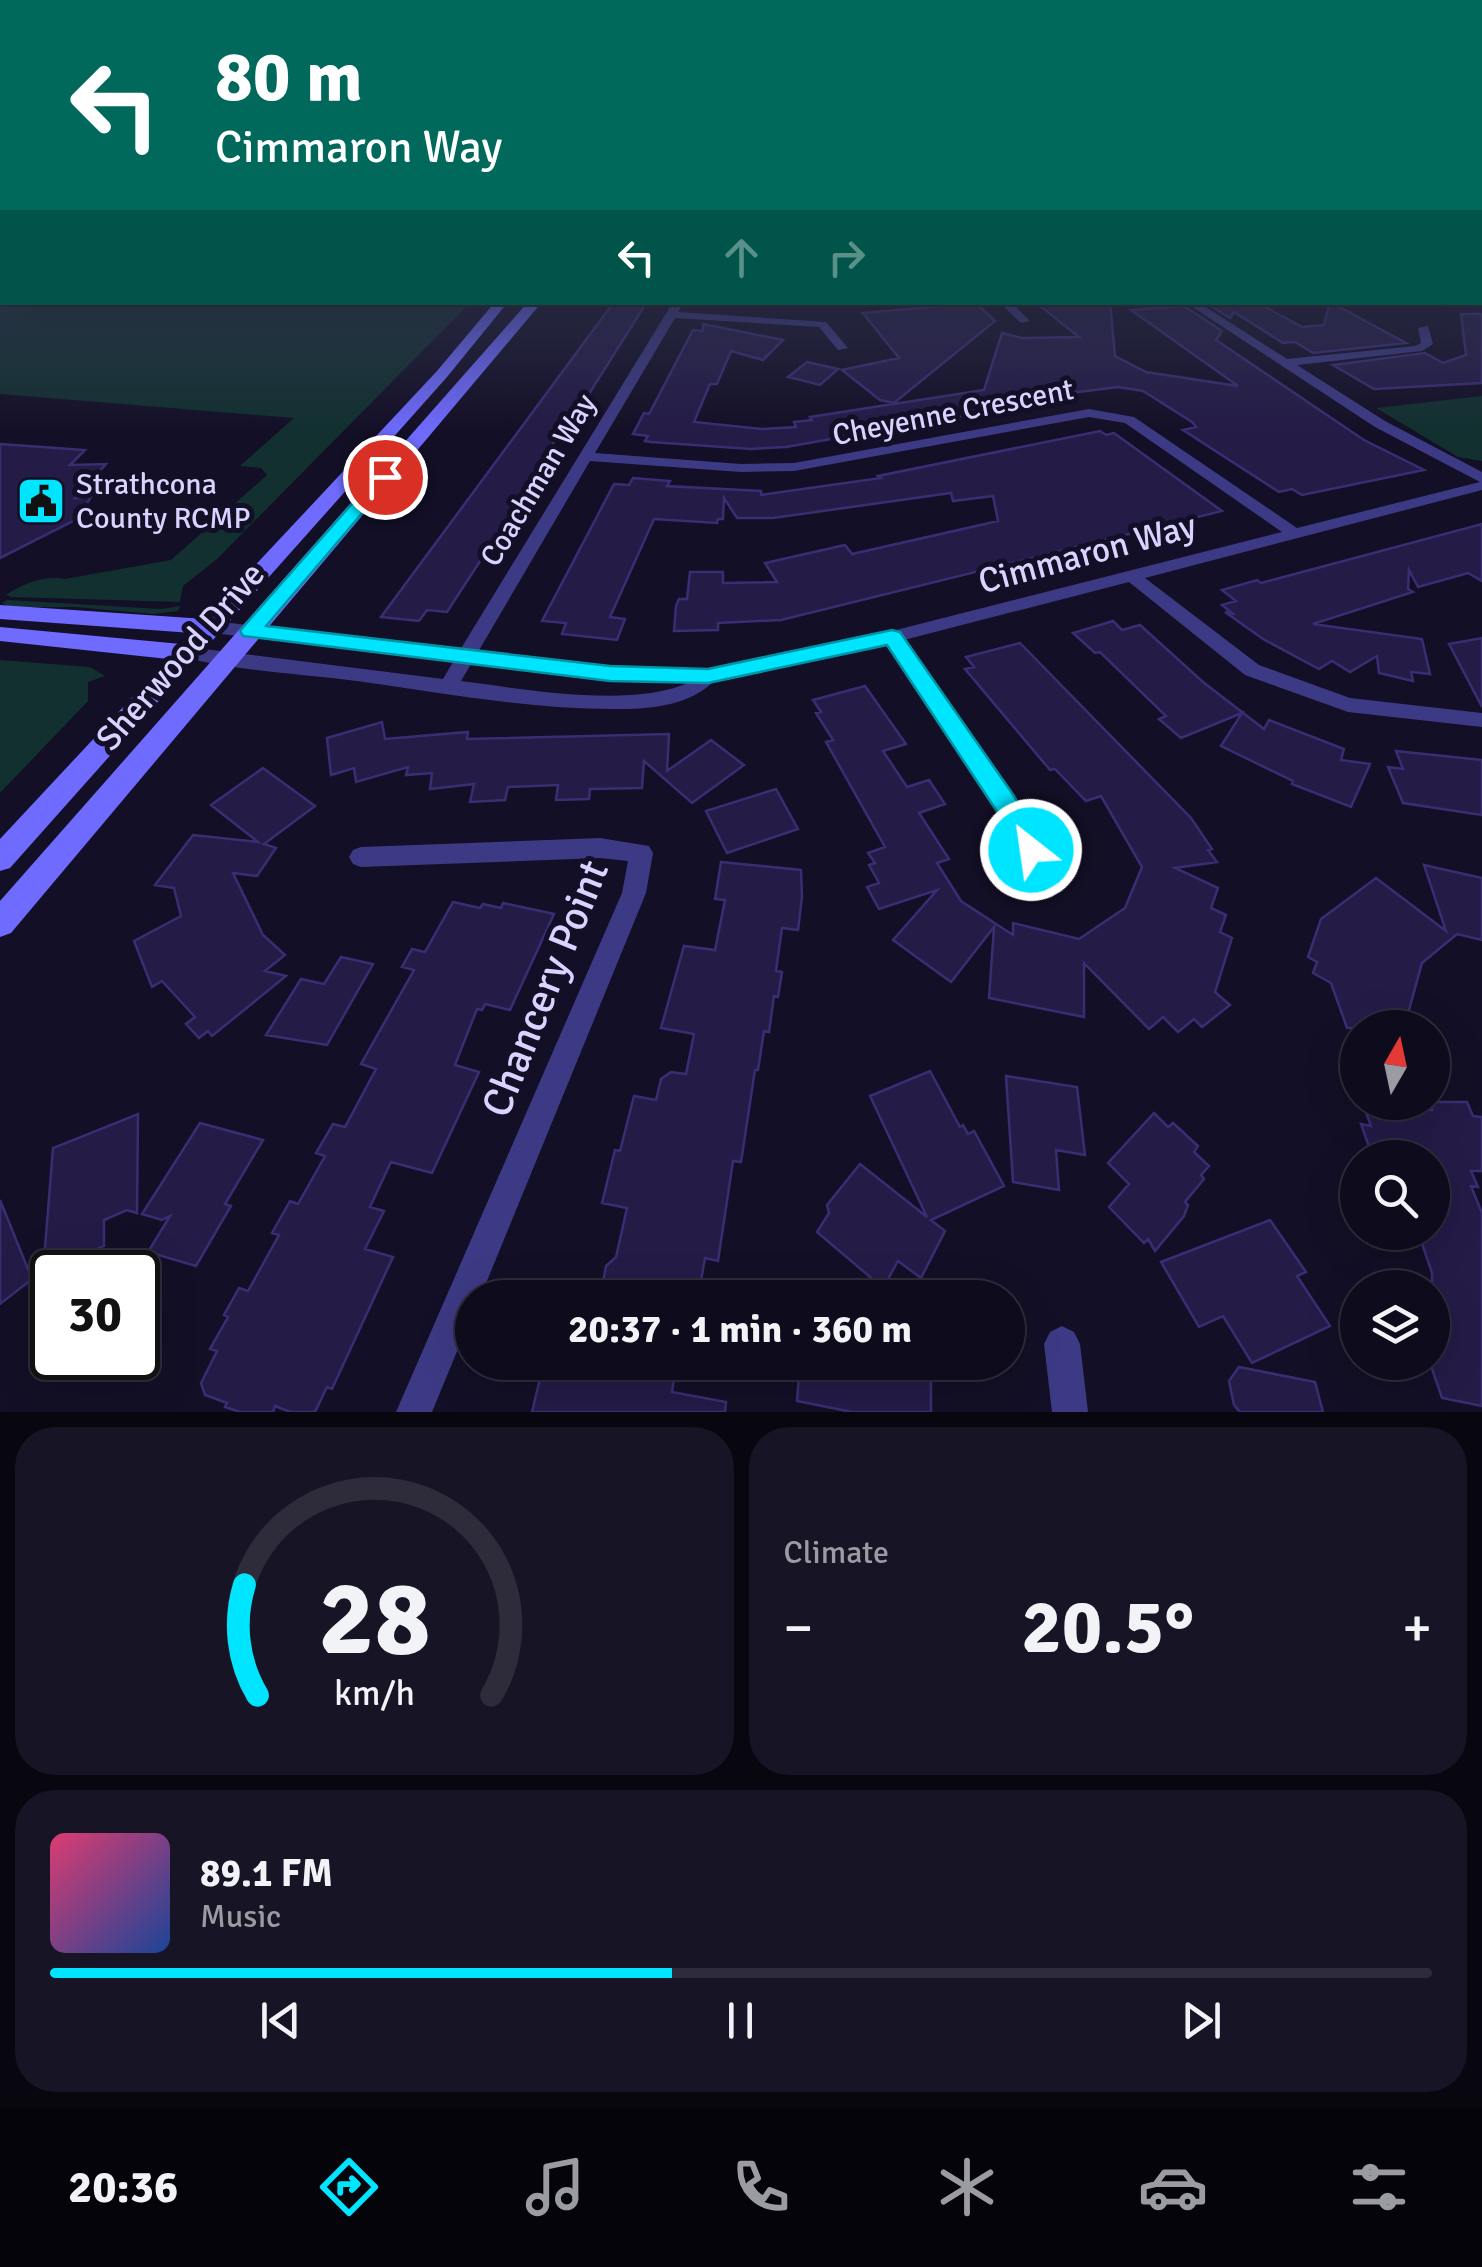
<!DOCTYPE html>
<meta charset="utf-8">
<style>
:root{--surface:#0e0b1c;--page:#171425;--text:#f1f3f6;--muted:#9b9ba3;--line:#2e2b3b;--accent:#00e5ff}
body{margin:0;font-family:Signika,sans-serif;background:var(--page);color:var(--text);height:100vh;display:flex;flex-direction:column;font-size:38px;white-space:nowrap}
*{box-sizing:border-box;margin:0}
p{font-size:32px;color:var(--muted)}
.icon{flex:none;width:55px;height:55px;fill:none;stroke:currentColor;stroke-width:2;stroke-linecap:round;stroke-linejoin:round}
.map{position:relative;height:1412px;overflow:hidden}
.drawer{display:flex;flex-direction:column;gap:15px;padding:15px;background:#08060f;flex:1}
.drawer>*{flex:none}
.hud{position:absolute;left:0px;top:0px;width:1482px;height:305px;box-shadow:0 10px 40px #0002,0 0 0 2px var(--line);background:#00695c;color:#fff;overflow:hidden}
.needle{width:65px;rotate:9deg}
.tools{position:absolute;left:1340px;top:1010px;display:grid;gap:20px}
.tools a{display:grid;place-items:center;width:110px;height:110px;border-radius:50%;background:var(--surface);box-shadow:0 10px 40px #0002,0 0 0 2px var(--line);font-size:50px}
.speed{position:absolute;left:30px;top:1250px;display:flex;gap:20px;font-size:50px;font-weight:700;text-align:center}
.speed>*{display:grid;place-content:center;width:130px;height:130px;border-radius:50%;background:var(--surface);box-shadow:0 10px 40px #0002,0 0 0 2px var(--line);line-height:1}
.speed .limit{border:5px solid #111;border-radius:15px;background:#fff;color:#111}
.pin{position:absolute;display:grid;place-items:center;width:85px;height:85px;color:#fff;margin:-42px;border:5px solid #fff;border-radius:50%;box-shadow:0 2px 10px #0007}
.me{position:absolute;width:110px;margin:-55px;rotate:330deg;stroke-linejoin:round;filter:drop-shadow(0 0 8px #0008)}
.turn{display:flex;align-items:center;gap:35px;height:210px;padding:0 50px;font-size:45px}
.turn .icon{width:130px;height:130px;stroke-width:2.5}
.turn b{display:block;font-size:70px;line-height:85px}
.lanes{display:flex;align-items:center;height:95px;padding:0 50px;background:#0003;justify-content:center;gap:50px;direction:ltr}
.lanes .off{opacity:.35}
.big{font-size:75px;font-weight:800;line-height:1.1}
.drawer .widget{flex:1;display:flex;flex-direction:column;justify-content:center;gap:15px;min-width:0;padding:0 35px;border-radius:40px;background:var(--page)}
.drawer .dial{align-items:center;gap:0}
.dial svg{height:260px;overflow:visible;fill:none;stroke:var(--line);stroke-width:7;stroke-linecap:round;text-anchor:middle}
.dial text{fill:var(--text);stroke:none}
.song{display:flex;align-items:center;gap:30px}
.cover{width:120px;height:120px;border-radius:15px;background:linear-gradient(135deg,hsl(340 70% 55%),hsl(220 70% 35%))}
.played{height:10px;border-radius:5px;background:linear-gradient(90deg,var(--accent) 45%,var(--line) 45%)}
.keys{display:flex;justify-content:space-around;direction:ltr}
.heat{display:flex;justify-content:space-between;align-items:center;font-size:55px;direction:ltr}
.drawer .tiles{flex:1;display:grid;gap:15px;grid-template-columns:1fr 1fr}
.widget:last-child{grid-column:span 2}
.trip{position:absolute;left:455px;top:1280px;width:570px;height:100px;border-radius:50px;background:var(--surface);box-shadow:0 10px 40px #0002,0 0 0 2px var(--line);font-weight:800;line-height:100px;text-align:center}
.menu{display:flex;height:160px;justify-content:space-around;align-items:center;background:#06040b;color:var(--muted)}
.menu .icon{width:70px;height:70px}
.menu .active{color:var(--accent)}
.menu b{font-size:45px;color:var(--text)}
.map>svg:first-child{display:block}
.green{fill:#12302f}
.building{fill:#241b47;stroke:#3b2d73;stroke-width:2.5}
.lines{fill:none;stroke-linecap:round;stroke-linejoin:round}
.street{fill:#3d3a85;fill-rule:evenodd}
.secondary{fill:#6f6bff;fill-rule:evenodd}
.route{fill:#00e5ff;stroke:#0095a6;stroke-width:2.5}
.labels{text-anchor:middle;stroke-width:10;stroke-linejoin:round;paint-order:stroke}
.far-street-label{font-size:30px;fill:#d9d4ff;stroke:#130f26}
.far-poi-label{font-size:30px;fill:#d9d4ff;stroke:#130f26;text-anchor:start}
.street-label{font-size:35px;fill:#d9d4ff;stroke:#130f26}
.near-street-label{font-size:42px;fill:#d9d4ff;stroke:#130f26}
</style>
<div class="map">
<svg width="1482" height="1412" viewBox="0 0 1482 1412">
<rect width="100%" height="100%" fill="#130f26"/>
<path class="green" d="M0,258L2,302L470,303L217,559L183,586L180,602L11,597L6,595C22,584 45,575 65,579L171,560L267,475L261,468L240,466L294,418L0,394Z
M1482,396V461L1458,457L1376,408Z
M7,600L162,609L180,606L178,611L153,614L75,607H10L2,603Z
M0,660L90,667L105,676L88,682V701L0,793Z"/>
<path class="building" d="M614,302H647L563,435L554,434L553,449L447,612L427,610L419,621L381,617Z
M1035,302H1110L1115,356L1146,372L1238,386L1131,310L1184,306L1222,331L1216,340L1364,440L1424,470L1302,495L1292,489L1279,492L1183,430L1196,427L1192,422L1143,391L1118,387L1031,398L1037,403L786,447L751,449L651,442L645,441L648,436L633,434L644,413L649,414L693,330L703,331V324L783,340L763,360L731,351L717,384H710L694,422L762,429L796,427L794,422L812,420L810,417L984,390L1002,333L1022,338L1079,337Z
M1256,302L1302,327L1324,325L1330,302L1406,343L1313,353L1295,342L1283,343L1234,312L1230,318L1208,304Z
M976,303L995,321L894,403L880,400L842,370L899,358L863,313Z
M1461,314H1482V383L1374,389L1333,365L1425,353L1443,363L1466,355Z
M807,362L838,369L820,385L788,377Z
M1100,431L1106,435L1114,433L1222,511L781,620L718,623V630L674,631L676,606L679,599H687L690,572H723V583L777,582L765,563L845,545L852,554L998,521L993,496L953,501L951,493L773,518H737L724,498L723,519H718L717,523L654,519L610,617L625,619L617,640L562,634L566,623L542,621L614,484L629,485L633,478L670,481L667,486L761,491V495L881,478L878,476Z
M0,444L85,450L70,465L106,464L75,498L91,497L77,519L0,558Z
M1482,524V581L1468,573L1418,587L1409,570L1408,589L1413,592L1313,624L1422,639L1430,674L1411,672L1413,681L1379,673L1377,656L1350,672L1332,661L1319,669L1263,639L1225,612L1232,613L1222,605L1236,601L1222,590L1257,580L1261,583Z
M1113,621L1122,630L1140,625L1203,682L1264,729L1269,720L1344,749L1341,760L1370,764L1351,807L1292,784L1293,781L1221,746L1242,713L1181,738L1159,719L1166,716L1100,652L1095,653L1073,633Z
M1482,638V707L1449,644Z
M1020,643L1191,818L1212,849L1208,850L1217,862L1175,868L1218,888L1211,908L1226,915L1220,932L1232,938L1215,992L1230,1005L1202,1027L1194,1019L1178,1032L1163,1017L1149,1029L1084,963V1017L989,998L994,927L951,982L893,940L937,890L879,909L867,887L879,883L869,865L875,863L868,853L885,847L826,742L833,740L816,713L821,712L813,700L865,686L906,744L883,751L907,787L929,780L945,804L919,813L949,859L937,863L961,901L1013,935V923L1079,939L1125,908L1142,867L1101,796L1086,801L1055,769L1050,770L965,669L974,667L966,657Z
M382,722L385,739L468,732L467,739L669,734L667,771L711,740L744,765L692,803L644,761L642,788L590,789L589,799L556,800L558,785L508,787L505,800L470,802L474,784L430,789L432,773L406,775L408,767L356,782L354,768L331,775L327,738Z
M1396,751L1482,760V815L1403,803L1388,767L1403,769Z
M263,768L315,806L264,844L276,848L257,876L233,873L263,935L285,955L265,971L286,976L212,1036L208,1031L199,1038L186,1024L195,1017L162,981L152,987L134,941L181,916L174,888L155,885L193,835L258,842L211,805Z
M776,789L798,829L727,853L706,811Z
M721,862L801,870L802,897L798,930L782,928L776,971L782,972L778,997L774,996L769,1032L764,1031L758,1070H755L741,1162L733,1161L718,1261L705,1258L698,1298H600L606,1266L616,1257L627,1208L602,1203L615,1150L620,1151L634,1096L656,1100L661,1079L671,1072L686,1074L694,1034L661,1028L684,946L715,950L725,900L715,899Z
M1424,865L1482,878V940L1457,934L1422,963L1404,1028H1347L1331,983L1313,973L1317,962L1308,957L1321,919L1376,878L1446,931Z
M453,902L480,908L483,904L501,908L503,903L554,914L510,1010L485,1004L482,1010L477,1009L455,1065L479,1072L432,1173L391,1162L370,1207L384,1211L365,1249L393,1257L332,1389L327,1387L315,1412H290L275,1406L273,1412H240L225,1407L227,1403L205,1395L201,1383L217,1351L210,1349L228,1317L224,1315L239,1288L248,1291L279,1235L272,1233L290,1201L298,1204L325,1156L316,1153L333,1124L345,1127L376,1069L361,1064L414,970L402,967L412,949L425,952Z
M341,957L373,964L327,1045L266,1035L301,979L324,984Z
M930,1071L960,1127L963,1125L968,1134L974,1131L1004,1186L931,1220L945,1231L921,1278L898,1261L883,1288L817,1232L829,1213L827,1205L860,1164L927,1217L870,1096Z
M1006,1076L1077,1087L1085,1155L1056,1150L1059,1190L1013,1182Z
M1362,1102L1432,1110V1102H1467L1473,1116L1482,1117V1171H1471L1478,1187L1471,1186L1482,1213V1406L1442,1398L1432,1369V1273L1418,1232H1432V1158H1373L1361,1124L1371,1126Z
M1154,1113L1168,1127L1173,1123L1198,1146L1194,1152L1209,1166L1201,1175L1204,1179L1185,1202L1188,1205L1184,1216L1155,1251L1148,1239L1144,1243L1109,1207L1129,1184L1108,1163Z
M138,1114L137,1213L127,1210L104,1220V1246L43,1273L53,1148Z
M200,1123L263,1140L225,1204L231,1206L196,1266L148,1252L170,1216L162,1220L142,1214Z
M0,1200L32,1279L0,1304Z
M1270,1220L1306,1272L1297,1276L1330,1326L1252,1363L1223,1316L1199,1327L1161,1262Z
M544,1362H677L672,1392L726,1402L725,1412H532Z
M800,1362H931V1412H852L797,1401Z
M1239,1367L1315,1382L1323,1412H1240L1234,1405L1229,1381Z"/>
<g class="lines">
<path class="street" d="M673,302H684L678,312L826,322L848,348L838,350L819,327L675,318L595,453L741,464L794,463L1089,409L1134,417L1297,528L1480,482L1375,427L1185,302H1198L1287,359L1415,346L1421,343L1418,328L1428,326L1433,344L1422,351L1297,365L1385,421L1482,472V490L1145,578L1259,665L1350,698L1482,713V727L1348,712L1245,675L1129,582L904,640L1013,797L1043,850L1039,857L1031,860L1023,857L997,809L887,644L714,681C692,704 653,709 622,709C532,710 444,693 357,681C301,674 237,671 182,657L180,653L182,649L189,647L443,679L453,662L213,633L204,627L213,621L460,650ZM1089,417L1125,423L1282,532L892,631L708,669L611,667L478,652L590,461L741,472L794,471ZM471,664L611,681L690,682C632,709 524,689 461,681Z
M999,302H1011L1030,321L1021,323Z
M600,838L649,846L653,853L646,893L480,1298H472V1315L432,1412H396L622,893L628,861L600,858L361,867L353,864L349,857L353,850L361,847Z
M1062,1326L1074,1332L1080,1344L1088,1412H1052L1044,1344L1050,1332Z"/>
<path class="secondary" d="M0,249H2V255H0Z
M495,302H508L447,377L10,868L0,871V839L168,659L0,641V627L181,644L192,633L0,619V605L205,619L437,371Z
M528,302H542L11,933L0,937V901Z"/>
</g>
<linearGradient id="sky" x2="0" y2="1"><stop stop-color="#0a0815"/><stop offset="0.55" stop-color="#333752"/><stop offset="1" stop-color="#333752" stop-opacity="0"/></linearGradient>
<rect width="1482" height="433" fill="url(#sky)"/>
<path class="route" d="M379,473L393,477L266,626L610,666L708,669L892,630L900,632L1014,796L1045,850L1041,858L1031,861L1022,858L996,810L887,645L708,683L610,681L243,636L240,631L243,627Z"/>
<defs>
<g id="civic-square" transform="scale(2.5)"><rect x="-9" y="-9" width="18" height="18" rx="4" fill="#00e5ff" stroke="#130f26"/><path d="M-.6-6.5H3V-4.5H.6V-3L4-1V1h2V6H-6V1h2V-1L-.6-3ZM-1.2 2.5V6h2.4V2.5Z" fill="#111"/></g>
</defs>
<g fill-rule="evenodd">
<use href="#civic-square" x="41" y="501"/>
</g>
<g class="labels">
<g class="far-street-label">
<text transform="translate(953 412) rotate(-11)" y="10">Cheyenne Crescent</text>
<text transform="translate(538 480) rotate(-59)" y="10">Coachman Way</text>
</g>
<g class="far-poi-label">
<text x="76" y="494">Strathcona<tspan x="76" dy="34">County RCMP</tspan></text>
</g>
<g class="street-label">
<text transform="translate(1087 553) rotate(-15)" y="12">Cimmaron Way</text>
<text transform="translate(180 656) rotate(-49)" y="12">Sherwood Drive</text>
</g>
<g class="near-street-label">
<text transform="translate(544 988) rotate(-68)" y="15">Chancery Point</text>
</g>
</g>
</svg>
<div class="tools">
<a><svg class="needle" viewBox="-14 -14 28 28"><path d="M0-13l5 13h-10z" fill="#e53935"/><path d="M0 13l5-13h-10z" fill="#9b9ba3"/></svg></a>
<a><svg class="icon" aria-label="search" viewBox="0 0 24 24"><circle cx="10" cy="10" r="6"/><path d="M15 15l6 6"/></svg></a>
<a><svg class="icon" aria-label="layers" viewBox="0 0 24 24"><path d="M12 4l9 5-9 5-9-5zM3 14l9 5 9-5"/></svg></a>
</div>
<div class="speed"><div class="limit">30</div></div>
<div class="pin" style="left:385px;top:477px;background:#d93025"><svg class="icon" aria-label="arrive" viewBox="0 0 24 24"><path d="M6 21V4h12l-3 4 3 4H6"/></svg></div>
<svg class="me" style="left:1031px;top:850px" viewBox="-20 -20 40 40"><circle r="17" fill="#00e5ff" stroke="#fff" stroke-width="3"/><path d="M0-11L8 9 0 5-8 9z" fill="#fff"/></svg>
<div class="trip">20:37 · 1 min · 360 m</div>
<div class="hud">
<div class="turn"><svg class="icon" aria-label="left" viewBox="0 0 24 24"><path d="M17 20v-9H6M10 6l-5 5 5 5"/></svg><div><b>80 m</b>Cimmaron Way</div></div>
<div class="lanes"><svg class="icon" aria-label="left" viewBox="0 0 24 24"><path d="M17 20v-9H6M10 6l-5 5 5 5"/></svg><svg class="icon off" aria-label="ahead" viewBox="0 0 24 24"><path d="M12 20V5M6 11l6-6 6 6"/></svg><svg class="icon off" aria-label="right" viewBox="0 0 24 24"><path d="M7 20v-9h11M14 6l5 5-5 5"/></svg></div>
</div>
</div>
<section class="drawer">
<div class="tiles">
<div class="widget dial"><svg viewBox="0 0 100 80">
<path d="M14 69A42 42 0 1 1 86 69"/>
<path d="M14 69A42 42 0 0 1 10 35" stroke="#00e5ff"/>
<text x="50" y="56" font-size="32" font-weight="700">28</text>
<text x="50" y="72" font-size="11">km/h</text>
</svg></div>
<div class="widget"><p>Climate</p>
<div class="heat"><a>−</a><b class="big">20.5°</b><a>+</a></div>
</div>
<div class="widget">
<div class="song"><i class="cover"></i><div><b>89.1 FM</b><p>Music</p></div></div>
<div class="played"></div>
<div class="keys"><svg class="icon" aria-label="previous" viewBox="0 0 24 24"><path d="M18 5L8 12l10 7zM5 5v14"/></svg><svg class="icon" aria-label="pause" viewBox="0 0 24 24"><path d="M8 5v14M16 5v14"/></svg><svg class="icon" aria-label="next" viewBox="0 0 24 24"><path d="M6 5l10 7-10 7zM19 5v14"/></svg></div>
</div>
</div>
</section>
<nav class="menu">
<b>20:36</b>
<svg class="icon active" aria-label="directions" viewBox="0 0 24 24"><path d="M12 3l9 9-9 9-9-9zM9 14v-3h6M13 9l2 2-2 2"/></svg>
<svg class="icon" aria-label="music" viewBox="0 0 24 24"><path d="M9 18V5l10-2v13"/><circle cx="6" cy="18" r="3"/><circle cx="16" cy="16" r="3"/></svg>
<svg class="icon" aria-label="phone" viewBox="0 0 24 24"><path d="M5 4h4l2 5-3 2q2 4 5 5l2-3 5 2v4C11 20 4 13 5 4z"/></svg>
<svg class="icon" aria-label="climate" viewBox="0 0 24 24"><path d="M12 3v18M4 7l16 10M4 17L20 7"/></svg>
<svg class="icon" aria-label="car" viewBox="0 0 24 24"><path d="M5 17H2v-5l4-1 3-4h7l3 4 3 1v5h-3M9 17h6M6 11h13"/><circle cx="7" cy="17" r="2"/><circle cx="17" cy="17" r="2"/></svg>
<svg class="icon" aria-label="filters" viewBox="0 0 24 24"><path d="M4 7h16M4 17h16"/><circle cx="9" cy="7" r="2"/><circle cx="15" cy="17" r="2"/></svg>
</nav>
